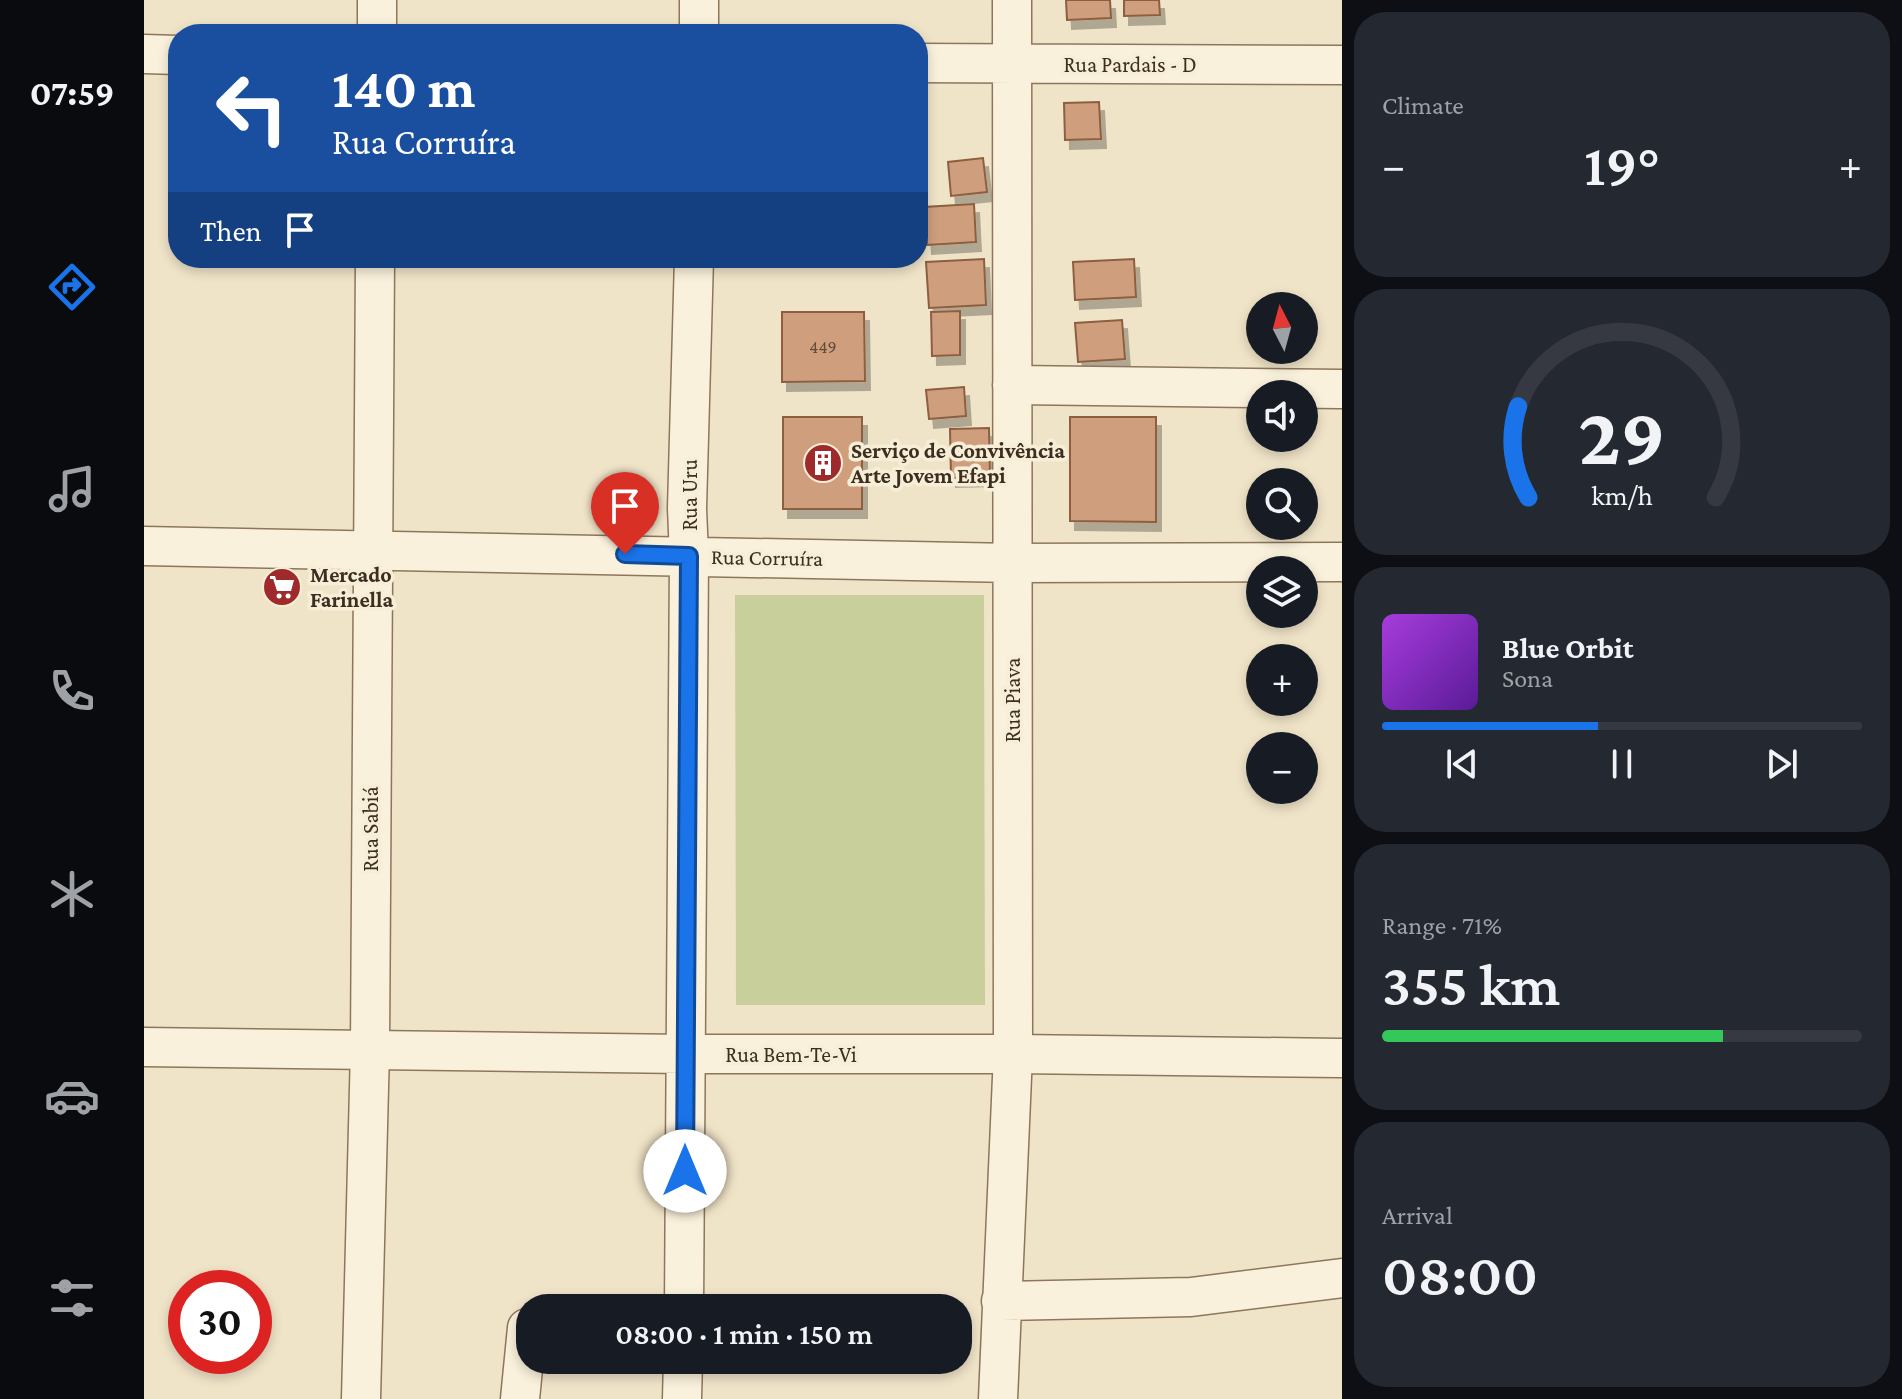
<!DOCTYPE html>
<meta charset="utf-8">
<style>
:root{--surface:#171b24;--page:#242831;--text:#f1f3f6;--muted:#9ea1a6;--line:#363941;--accent:#1a73e8}
body{margin:0;font-family:"Crimson Pro",serif;background:var(--page);color:var(--text);height:100vh;display:flex;flex-direction:column;font-size:30px;white-space:nowrap}
*{box-sizing:border-box;margin:0}
p{font-size:26px;color:var(--muted)}
.icon{flex:none;width:44px;height:44px;fill:none;stroke:currentColor;stroke-width:2;stroke-linecap:round;stroke-linejoin:round}
.map{position:relative;flex:1;overflow:hidden}
.drawer{display:flex;flex-direction:column;gap:12px;padding:12px;background:#0d0f14;width:560px}
.drawer>*{flex:none}
.top-card{position:absolute;left:24px;top:24px;width:760px;height:244px;border-radius:32px;box-shadow:0 4px 12px #0003;background:#1a4fa0;color:#fff;overflow:hidden}
.needle{width:52px;rotate:354deg}
.tools{position:absolute;left:1102px;top:292px;display:grid;gap:16px}
.tools a{display:grid;place-items:center;width:72px;height:72px;border-radius:50%;background:var(--surface);box-shadow:0 4px 12px #0003;font-size:40px}
.speed{position:absolute;left:24px;top:1270px;display:flex;gap:16px;font-size:40px;font-weight:700;text-align:center}
.speed>*{display:grid;place-content:center;width:104px;height:104px;border-radius:50%;background:var(--surface);box-shadow:0 4px 12px #0003;line-height:1}
.speed .limit{border:12px solid #d22;background:#fff;color:#111}
.pin{position:absolute;display:grid;place-items:center;width:68px;height:68px;color:#fff;margin:-82px -34px;border-radius:50% 50% 50% 0;rotate:-45deg;box-shadow:0 0 8px #0007}
.pin .icon{rotate:45deg}
.me{position:absolute;width:88px;margin:-44px;rotate:0deg;stroke-linejoin:round;filter:drop-shadow(0 0 6px #0008)}
.turn{display:flex;align-items:center;gap:28px;height:168px;padding:0 32px;font-size:36px}
.turn .icon{width:104px;height:104px;stroke-width:2.5}
.turn b{display:block;font-size:56px;line-height:68px}
.then{display:flex;align-items:center;height:76px;padding:0 32px;background:#0003;gap:16px;font-size:30px}
.big{font-size:60px;font-weight:600;line-height:1.1}
.drawer .widget{flex:1;display:flex;flex-direction:column;justify-content:center;gap:12px;min-width:0;padding:0 28px;border-radius:32px;background:var(--page)}
.drawer .dial{align-items:center;gap:0}
.dial svg{height:208px;overflow:visible;fill:none;stroke:var(--line);stroke-width:7;stroke-linecap:round;text-anchor:middle}
.dial text{fill:var(--text);stroke:none}
.song{display:flex;align-items:center;gap:24px}
.cover{width:96px;height:96px;border-radius:12px;background:linear-gradient(135deg,hsl(280 70% 55%),hsl(270 70% 35%))}
.played{height:8px;border-radius:4px;background:linear-gradient(90deg,var(--accent) 45%,var(--line) 45%)}
.keys{display:flex;justify-content:space-around;direction:ltr}
.heat{display:flex;justify-content:space-between;align-items:center;font-size:44px;direction:ltr}
.charge{height:12px;border-radius:6px;background:linear-gradient(90deg,#34c759 71%,var(--line) 0)}
.trip{position:absolute;left:372px;top:1294px;width:456px;height:80px;border-radius:32px;background:var(--surface);box-shadow:0 4px 12px #0003;font-weight:600;line-height:80px;text-align:center}
main{display:flex;flex:1;min-height:0}
.dock{display:flex;flex-direction:column;width:144px;justify-content:space-around;align-items:center;background:#090b0e;color:var(--muted)}
.dock .icon{width:56px;height:56px}
.dock .on{color:var(--accent)}
.dock b{font-size:36px;color:var(--text)}
.map>svg:first-child{display:block}
.green{fill:#c9cf9b}
.building{fill:#cf9f7d;stroke:#8d5f41;stroke-width:2;filter:url(#shadow)}
.lines{fill:none;stroke-linecap:round;stroke-linejoin:round}
.minor-casing{stroke:#8d765c;stroke-width:41}
.minor{stroke:#faf1dc;stroke-width:38}
.route-casing{stroke:#114b97;stroke-width:20}
.route{stroke:#1a73e8;stroke-width:14}
.labels{text-anchor:middle;stroke-width:7;stroke-linejoin:round;paint-order:stroke}
.number-label{font-size:18px;fill:#624a37}
.street-label{font-size:22px;fill:#3d2e20;stroke:#f7eed8}
.poi-label{font-size:22px;font-weight:bold;fill:#3d2e20;stroke:#f7eed8;text-anchor:start}
</style>
<main>
<nav class="dock">
<b>07:59</b>
<svg class="icon on" aria-label="directions" viewBox="0 0 24 24"><path d="M12 3l9 9-9 9-9-9zM9 14v-3h6M13 9l2 2-2 2"/></svg>
<svg class="icon" aria-label="music" viewBox="0 0 24 24"><path d="M9 18V5l10-2v13"/><circle cx="6" cy="18" r="3"/><circle cx="16" cy="16" r="3"/></svg>
<svg class="icon" aria-label="phone" viewBox="0 0 24 24"><path d="M5 4h4l2 5-3 2q2 4 5 5l2-3 5 2v4C11 20 4 13 5 4z"/></svg>
<svg class="icon" aria-label="climate" viewBox="0 0 24 24"><path d="M12 3v18M4 7l16 10M4 17L20 7"/></svg>
<svg class="icon" aria-label="car" viewBox="0 0 24 24"><path d="M5 17H2v-5l4-1 3-4h7l3 4 3 1v5h-3M9 17h6M6 11h13"/><circle cx="7" cy="17" r="2"/><circle cx="17" cy="17" r="2"/></svg>
<svg class="icon" aria-label="filters" viewBox="0 0 24 24"><path d="M4 7h16M4 17h16"/><circle cx="9" cy="7" r="2"/><circle cx="15" cy="17" r="2"/></svg>
</nav>
<div class="map">
<svg width="1198" height="1399" viewBox="0 0 1198 1399">
<defs>
<filter id="shadow"><feDropShadow dx="5" dy="9" stdDeviation="0" flood-color="#0004"/></filter>
</defs>
<rect width="100%" height="100%" fill="#f0e4c8"/>
<path class="green" d="M591,595H840L841,1005H592Z"/>
<path class="building" d="M922,0H966L967,18L923,20Z
M980,0H1015L1016,15L980,16Z
M955,102L957,139L921,140L920,103Z
M839,158L843,192L807,196L804,162Z
M830,204L832,242L783,245L780,207Z
M840,259L842,305L785,308L782,262Z
M990,259L992,297L931,300L929,262Z
M816,311V355L788,356L787,312Z
M638,312H720L721,381L638,382Z
M978,320L981,359L934,362L931,323Z
M820,387L822,416L785,419L782,390Z
M639,417H718V509H639Z
M926,417H1012V522L926,521Z
M845,428L846,477L807,478L806,429Z"/>
<g class="lines">
<g class="minor-casing">
<path id="minor" d="M233,34V0
M555,34V0
M0,54L34,55
M774,63L1198,65
M868,385L1198,389
M0,546L868,563L1198,562
M0,1047L541,1054H869L1198,1058
M857,1301L1047,1297L1198,1278
M540,1308L545,556L543,508L550,258
M217,1399L226,1049L231,258
M376,1399L383,1328
M538,1399L539,1360
M854,1399L869,1054L868,0"/>
</g>
<use href="#minor" class="minor"/>
</g>
<g class="lines">
<g class="route-casing">
<path id="route" d="M481,554L545,556L541,1171"/>
</g>
<use href="#route" class="route"/>
</g>
<defs>
<g id="building-disc" transform="scale(2)"><circle r="9.5" fill="#9e2a2b" stroke="#f7eed8"/><path d="M-4-6H4V6H1V3H-1V6H-4ZM-2.5-4.3h1.7v1.8h-1.7ZM.8-4.3h1.7v1.8H.8ZM-2.5-1h1.7V.8h-1.7ZM.8-1h1.7V.8H.8Z" fill="#fff"/></g>
<g id="supermarket-disc" transform="scale(2)"><circle r="9.5" fill="#9e2a2b" stroke="#f7eed8"/><path d="M-6-5.5h2.5l.6 2H6L4.5 2H-2.5L-4.4-4H-6ZM-1.5 3.2a1.3 1.3 0 1 0 .1 0ZM3 3.2a1.3 1.3 0 1 0 .1 0Z" fill="#fff"/></g>
</defs>
<g fill-rule="evenodd">
<use href="#building-disc" x="679" y="463"/>
<use href="#supermarket-disc" x="138" y="587"/>
</g>
<g class="labels">
<g class="number-label">
<text x="679" y="353">449</text>
</g>
<g class="street-label">
<text x="986" y="72">Rua Pardais - D</text>
<text transform="translate(545 495) rotate(-90)" y="8">Rua Uru</text>
<text transform="translate(623 557) rotate(1)" y="8">Rua Corruíra</text>
<text transform="translate(868 700) rotate(-90)" y="8">Rua Piava</text>
<text transform="translate(226 829) rotate(-90)" y="8">Rua Sabiá</text>
<text x="647" y="1062">Rua Bem-Te-Vi</text>
</g>
<g class="poi-label">
<text x="707" y="458">Serviço de Convivência<tspan x="707" dy="25">Arte Jovem Efapi</tspan></text>
<text x="166" y="582">Mercado<tspan x="166" dy="25">Farinella</tspan></text>
</g>
</g>
</svg>
<div class="tools">
<a><svg class="needle" viewBox="-14 -14 28 28"><path d="M0-13l5 13h-10z" fill="#e53935"/><path d="M0 13l5-13h-10z" fill="#9ea1a6"/></svg></a>
<a><svg class="icon" aria-label="sound" viewBox="0 0 24 24"><path d="M4 9h4l5-4v14l-5-4H4zM17 9q2 3 0 6"/></svg></a>
<a><svg class="icon" aria-label="search" viewBox="0 0 24 24"><circle cx="10" cy="10" r="6"/><path d="M15 15l6 6"/></svg></a>
<a><svg class="icon" aria-label="layers" viewBox="0 0 24 24"><path d="M12 4l9 5-9 5-9-5zM3 14l9 5 9-5"/></svg></a>
<a>+</a>
<a>−</a>
</div>
<div class="speed"><div class="limit">30</div></div>
<div class="pin" style="left:481px;top:554px;background:#d93025"><svg class="icon" aria-label="arrive" viewBox="0 0 24 24"><path d="M6 21V4h12l-3 4 3 4H6"/></svg></div>
<svg class="me" style="left:541px;top:1171px" viewBox="-20 -20 40 40"><circle r="19" fill="#fff"/><path d="M0-13L10 11 0 6-10 11z" fill="#1a73e8"/></svg>
<div class="trip">08:00 · 1 min · 150 m</div>
<div class="top-card">
<div class="turn"><svg class="icon" aria-label="left" viewBox="0 0 24 24"><path d="M17 20v-9H6M10 6l-5 5 5 5"/></svg><div><b>140 m</b>Rua Corruíra</div></div>
<div class="then">Then<svg class="icon" aria-label="arrive" viewBox="0 0 24 24"><path d="M6 21V4h12l-3 4 3 4H6"/></svg></div>
</div>
</div>
<section class="drawer">
<div class="widget"><p>Climate</p>
<div class="heat"><a>−</a><b class="big">19°</b><a>+</a></div>
</div>
<div class="widget dial"><svg viewBox="0 0 100 80">
<path d="M14 69A42 42 0 1 1 86 69"/>
<path d="M14 69A42 42 0 0 1 10 34" stroke="#1a73e8"/>
<text x="50" y="56" font-size="32" font-weight="700">29</text>
<text x="50" y="72" font-size="11">km/h</text>
</svg></div>
<div class="widget">
<div class="song"><i class="cover"></i><div><b>Blue Orbit</b><p>Sona</p></div></div>
<div class="played"></div>
<div class="keys"><svg class="icon" aria-label="previous" viewBox="0 0 24 24"><path d="M18 5L8 12l10 7zM5 5v14"/></svg><svg class="icon" aria-label="pause" viewBox="0 0 24 24"><path d="M8 5v14M16 5v14"/></svg><svg class="icon" aria-label="next" viewBox="0 0 24 24"><path d="M6 5l10 7-10 7zM19 5v14"/></svg></div>
</div>
<div class="widget"><p>Range · 71%</p><b class="big">355 km</b><div class="charge"></div></div>
<div class="widget"><p>Arrival</p><b class="big">08:00</b></div>
</section>
</main>
